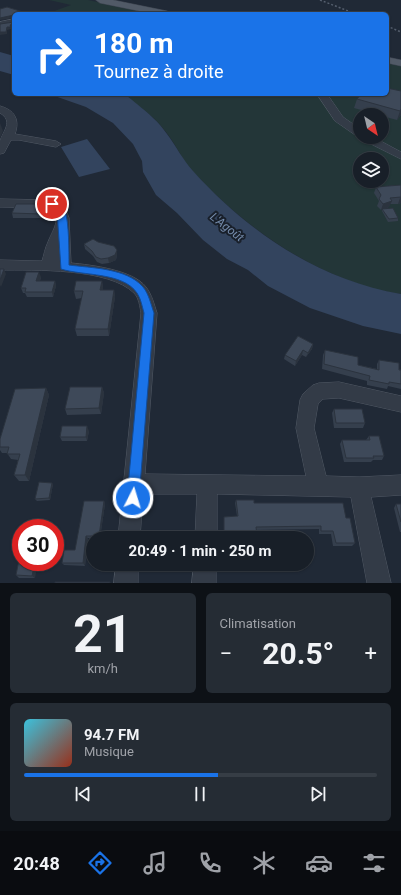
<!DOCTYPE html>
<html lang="fr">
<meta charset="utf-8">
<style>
:root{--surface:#181f28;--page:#252c34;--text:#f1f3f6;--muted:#9fa2a8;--line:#363d45;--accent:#1a73e8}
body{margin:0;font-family:Roboto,sans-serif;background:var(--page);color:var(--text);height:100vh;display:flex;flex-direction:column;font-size:15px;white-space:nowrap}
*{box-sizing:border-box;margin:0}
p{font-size:13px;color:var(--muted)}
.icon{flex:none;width:22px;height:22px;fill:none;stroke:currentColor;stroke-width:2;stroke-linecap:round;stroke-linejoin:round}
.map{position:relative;height:583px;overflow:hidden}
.sheet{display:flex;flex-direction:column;gap:10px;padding:10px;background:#0d1116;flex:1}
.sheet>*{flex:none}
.banner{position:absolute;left:12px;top:12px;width:377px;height:84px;border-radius:6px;box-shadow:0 1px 3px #0004,0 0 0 1px var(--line);background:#1a73e8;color:#fff;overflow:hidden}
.needle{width:26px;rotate:145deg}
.fabs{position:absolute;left:353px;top:108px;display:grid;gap:8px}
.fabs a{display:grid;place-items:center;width:36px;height:36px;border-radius:50%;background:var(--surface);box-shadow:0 1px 3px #0004,0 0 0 1px var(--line);font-size:20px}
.speed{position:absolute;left:12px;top:519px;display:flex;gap:8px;font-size:20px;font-weight:700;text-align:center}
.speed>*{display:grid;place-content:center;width:52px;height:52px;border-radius:50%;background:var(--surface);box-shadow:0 1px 3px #0004,0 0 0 1px var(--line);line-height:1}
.speed .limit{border:6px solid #d22;background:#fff;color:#111}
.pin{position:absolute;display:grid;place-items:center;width:34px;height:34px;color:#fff;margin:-17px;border:2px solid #fff;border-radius:50%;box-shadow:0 1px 4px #0007}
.me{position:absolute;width:44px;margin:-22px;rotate:5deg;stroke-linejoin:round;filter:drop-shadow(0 0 3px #0008)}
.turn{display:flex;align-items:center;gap:14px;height:84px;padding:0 16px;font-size:18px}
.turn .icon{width:52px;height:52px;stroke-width:2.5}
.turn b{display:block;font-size:28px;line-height:34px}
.big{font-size:30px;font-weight:700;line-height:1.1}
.sheet .tile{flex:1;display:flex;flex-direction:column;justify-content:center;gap:6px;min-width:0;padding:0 14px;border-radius:6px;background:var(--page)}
.sheet .dial{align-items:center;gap:0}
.dial b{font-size:52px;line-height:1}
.song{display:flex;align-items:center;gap:12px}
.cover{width:48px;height:48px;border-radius:6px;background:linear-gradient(135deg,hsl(190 70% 55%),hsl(10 70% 35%))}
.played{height:4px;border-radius:2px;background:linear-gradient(90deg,var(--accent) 55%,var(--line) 55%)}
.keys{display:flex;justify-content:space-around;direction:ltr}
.heat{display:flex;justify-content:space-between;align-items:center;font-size:22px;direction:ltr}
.sheet .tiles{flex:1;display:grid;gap:10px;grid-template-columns:1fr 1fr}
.tile:last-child{grid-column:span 2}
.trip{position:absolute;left:86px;top:531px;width:228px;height:40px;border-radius:20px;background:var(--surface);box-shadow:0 1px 3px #0004,0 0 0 1px var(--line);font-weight:700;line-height:40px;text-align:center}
.tabs{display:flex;height:64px;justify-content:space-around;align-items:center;background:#0a0c10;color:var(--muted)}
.tabs .icon{width:28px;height:28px}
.tabs .current{color:var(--accent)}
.tabs b{font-size:18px;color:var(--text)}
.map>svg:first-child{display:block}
.green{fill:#233638;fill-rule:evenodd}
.water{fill:#33445e}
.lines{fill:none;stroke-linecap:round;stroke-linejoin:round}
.minor-casing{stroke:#515965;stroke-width:1}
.major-casing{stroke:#3d4450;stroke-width:1}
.minor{fill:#333b47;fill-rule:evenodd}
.major{fill:#515a67;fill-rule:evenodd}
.rail{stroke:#555f6e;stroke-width:1.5;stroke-dasharray:2 2;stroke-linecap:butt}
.wall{fill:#353f4d}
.shaded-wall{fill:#2b333e}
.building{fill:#3e4959;stroke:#2b333e}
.route{fill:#1a73e8;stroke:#114b97}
.labels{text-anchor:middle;stroke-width:4;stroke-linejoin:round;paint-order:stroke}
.water-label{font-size:12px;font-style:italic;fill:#758cac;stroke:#19202b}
</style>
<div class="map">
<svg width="401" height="583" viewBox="0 0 401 583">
<rect width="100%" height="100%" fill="#202936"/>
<path class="green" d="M49,0H88L155,14H46L71,5Z
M387,63L401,66V294C390,292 379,291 368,287C301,267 241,223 193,172C182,160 176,144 166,132C154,116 138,105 122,94H387ZM360,115H382V137H360ZM360,159H382V181H360Z"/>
<path class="water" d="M0,52L14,56V75L0,71Z
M49,94C66,94 83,94 101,94C107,94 115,93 122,94C127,95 133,101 137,104C148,113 159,122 167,134C176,146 183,160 193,171C248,232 319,280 401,294V334L363,326L310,308L268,286L248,270L227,259L203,240L177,213L156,195L143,172L142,161L133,144L113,123L86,107Z
M87,139L110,169L79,177L61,147Z"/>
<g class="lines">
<g class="minor-casing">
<path id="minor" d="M14,19V23L0,26V22Z
M317,94H327L343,117L360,129V137H373L401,152V159L361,139L335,121Z
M0,106C15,110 20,120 15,134L56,141L61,144L56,147L19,140H11L4,153L0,154C0,150 0,145 0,141C3,131 14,121 0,113Z
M0,199L52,200C61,202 66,209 69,218L71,263C92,265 133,270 146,287C152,295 154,304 157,313L145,474L306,476L296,428L300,400L303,394L313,385L319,383L339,382L401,396V412L339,398L323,399L318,404L314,428L326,476L359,477L401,475V495L371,497L391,583H367L351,497L217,494V538H195L197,494H143L140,538H118L141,313C140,307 139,298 134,293C109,268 34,270 0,270V260L42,261C44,255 45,248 48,242C52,231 63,218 50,208L0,207Z
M116,564H138V583H114Z
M194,564H216V583H192Z"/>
</g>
<g class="major-casing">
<path id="major" d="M96,0H113L167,11L172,14H154L100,3Z
M387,57L401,60V66L387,63Z"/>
</g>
<use href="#minor" class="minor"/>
<use href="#major" class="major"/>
<path class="rail" d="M320,0L356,14
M387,26L401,32"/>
</g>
<path class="wall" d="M401,91V115L397,120L382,116V115H379L354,108L357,99Z
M401,185V203L398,204H390L389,207L384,209L398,218V221L388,222L382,211V209L381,210L377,206L379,201L374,193L376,187Z
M44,204L46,209L43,218H13L12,213Z
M98,242L117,250V255L116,260L109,263L102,264L97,262L93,256L85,249L84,244Z
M41,277L40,281H55L56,286L53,297H27L25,293H23L21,288Z
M102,281L103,288V290H114L115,297L109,336H77L75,329L82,298L76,299L74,291Z
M313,344L312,349L306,357L302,355L295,366L284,359L285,355Z
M325,350L358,365L377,369V364L379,360L401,370V389L388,386L387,389L367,385V381L322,369L323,355Z
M102,387L104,393L101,414L67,415L65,409Z
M46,388L49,395L29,481H19L14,475L18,460L11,459L7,453H2L0,450V439Z
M334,409L365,423L363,428H334L332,413Z
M89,431L87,441H62L60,437Z
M369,436L384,456L382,460H373L371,462H344L340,444L342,440H366Z
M53,484L50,500L37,501L35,499Z
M236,500L346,518L355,543L352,546H333L331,534H319V529L256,530L257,536L256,538H224V517L237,516L235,503Z
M104,501L105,504L100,538H88L85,566L64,565L62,563L75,550Z
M396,504H401V532H400L394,508Z
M21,550L35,578H19L16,575Z"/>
<path class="shaded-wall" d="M23,12V14H17Z
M14,15V18L0,20V18Z
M14,24V26L11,27L10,25Z
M7,27H11V29L7,30V34L0,35V32Z
M401,109V115L397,120L400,111Z
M0,123L3,131L0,138Z
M401,197V203L398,204L400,198Z
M392,201L389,207L381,210L383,204Z
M44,204L46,209L43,218L41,214Z
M117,250V255L116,260L109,263L108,258Z
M4,269L6,274L1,287L0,285V280Z
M39,272L41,277L38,286L36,281Z
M55,281L56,286L53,297L52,292Z
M102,281L103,288L102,297L100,290Z
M114,290L115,297L109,336L108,329Z
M313,344L312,349L306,357L308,353Z
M303,350L302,355L295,366L296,361Z
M102,387L104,393L101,414L99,408Z
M46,388L49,395L29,481L25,475Z
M87,426L89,431L87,441L86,437Z
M52,483L53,484L50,500L49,498Z
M104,501L105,504L100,538L99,536Z
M86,536L88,538L85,566L83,563Z
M35,562H38L35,578L32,576Z"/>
<path class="building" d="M7,7L23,12L17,14H14V15L0,18V9Z
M14,21V24L10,25L11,27H7L6,32H0V24L14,22Z
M387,88L401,91V109L400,111L357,99L361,94H387Z
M401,185V197L390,198L392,201L383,204L379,199L381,195L376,187Z
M16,204H44L41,214L12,213Z
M393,208L398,218L389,219L382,209Z
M93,239L98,242L114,246L117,250L115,255L108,258L101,259L96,257L92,251L84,244Z
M0,269H4L0,280Z
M26,272H39L36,281H55L52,292H25L26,288H21Z
M76,281H102L100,290H114L108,329H75L83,291H74Z
M298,336L313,344L308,353L303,350L296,361L285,355Z
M325,350L358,357V365L379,370V360L399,363V370H401V384L389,382V384L369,380L370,376L324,364Z
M70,387H102L99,408L65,409Z
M46,388L25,475H14L20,454H7L9,447H0V439L15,389Z
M334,409H362L365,423H336Z
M62,426H87L86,437H60Z
M369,436H379L384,456H373L374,458H346L342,440H370Z
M39,482L52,483L49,498L35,499Z
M236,500H254V503H343L346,518H350L355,543H336L333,531H321V526L256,527L257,536H224V517L238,516Z
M84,501H104L99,536H86L83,563H62L64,550H75Z
M396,504H401V522Z
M21,550V562H35L32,576L16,575Z
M55,582H110V583H55Z"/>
<path class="route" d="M49,202C55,201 62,205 65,211C69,222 69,252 69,265C91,268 127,268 143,287C149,294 151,305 154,313L139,498L137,502L133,504L129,502L127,498L144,313C142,306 141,299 137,293C123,272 83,276 61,269L57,211L49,206Z"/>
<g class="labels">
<g class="water-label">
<text transform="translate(227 227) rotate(38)" y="4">L'Agoût</text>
</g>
</g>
</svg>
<div class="fabs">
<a><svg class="needle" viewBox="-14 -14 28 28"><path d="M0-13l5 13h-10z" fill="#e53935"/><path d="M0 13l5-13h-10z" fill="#9fa2a8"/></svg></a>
<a><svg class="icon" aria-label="layers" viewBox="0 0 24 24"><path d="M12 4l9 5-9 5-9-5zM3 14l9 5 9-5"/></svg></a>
</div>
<div class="speed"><div class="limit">30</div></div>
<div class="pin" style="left:52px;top:204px;background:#d93025"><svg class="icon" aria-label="arrive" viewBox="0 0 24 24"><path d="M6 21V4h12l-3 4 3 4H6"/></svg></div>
<svg class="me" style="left:133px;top:498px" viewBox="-20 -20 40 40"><circle r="17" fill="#1a73e8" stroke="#fff" stroke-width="3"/><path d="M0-11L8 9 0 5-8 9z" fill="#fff"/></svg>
<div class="trip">20:49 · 1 min · 250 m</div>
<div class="banner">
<div class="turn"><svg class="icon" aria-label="right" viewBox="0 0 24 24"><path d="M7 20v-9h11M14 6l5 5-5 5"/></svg><div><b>180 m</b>Tournez à droite</div></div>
</div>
</div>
<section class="sheet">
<div class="tiles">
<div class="tile dial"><b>21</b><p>km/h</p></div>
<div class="tile"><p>Climatisation</p>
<div class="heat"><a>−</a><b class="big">20.5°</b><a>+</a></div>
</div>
<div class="tile">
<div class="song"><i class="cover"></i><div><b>94.7 FM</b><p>Musique</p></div></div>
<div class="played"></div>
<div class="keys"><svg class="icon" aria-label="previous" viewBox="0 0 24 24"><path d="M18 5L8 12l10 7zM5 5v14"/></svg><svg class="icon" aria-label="pause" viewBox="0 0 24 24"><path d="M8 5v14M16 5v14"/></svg><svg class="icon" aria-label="next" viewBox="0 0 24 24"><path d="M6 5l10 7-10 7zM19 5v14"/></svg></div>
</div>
</div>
</section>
<nav class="tabs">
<b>20:48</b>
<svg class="icon current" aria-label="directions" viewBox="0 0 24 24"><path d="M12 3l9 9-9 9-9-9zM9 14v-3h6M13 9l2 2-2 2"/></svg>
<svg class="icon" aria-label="music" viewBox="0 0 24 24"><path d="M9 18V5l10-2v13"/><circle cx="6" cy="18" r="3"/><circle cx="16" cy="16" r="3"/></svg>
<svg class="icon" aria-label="phone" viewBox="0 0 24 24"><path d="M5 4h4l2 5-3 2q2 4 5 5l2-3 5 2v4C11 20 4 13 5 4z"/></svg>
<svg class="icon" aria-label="climate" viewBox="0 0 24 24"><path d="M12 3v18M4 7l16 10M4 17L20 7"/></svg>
<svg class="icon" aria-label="car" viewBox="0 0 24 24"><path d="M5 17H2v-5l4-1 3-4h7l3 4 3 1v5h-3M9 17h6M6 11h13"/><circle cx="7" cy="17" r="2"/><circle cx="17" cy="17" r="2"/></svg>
<svg class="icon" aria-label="filters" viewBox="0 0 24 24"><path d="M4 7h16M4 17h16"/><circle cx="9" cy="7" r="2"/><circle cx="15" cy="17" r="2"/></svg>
</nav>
